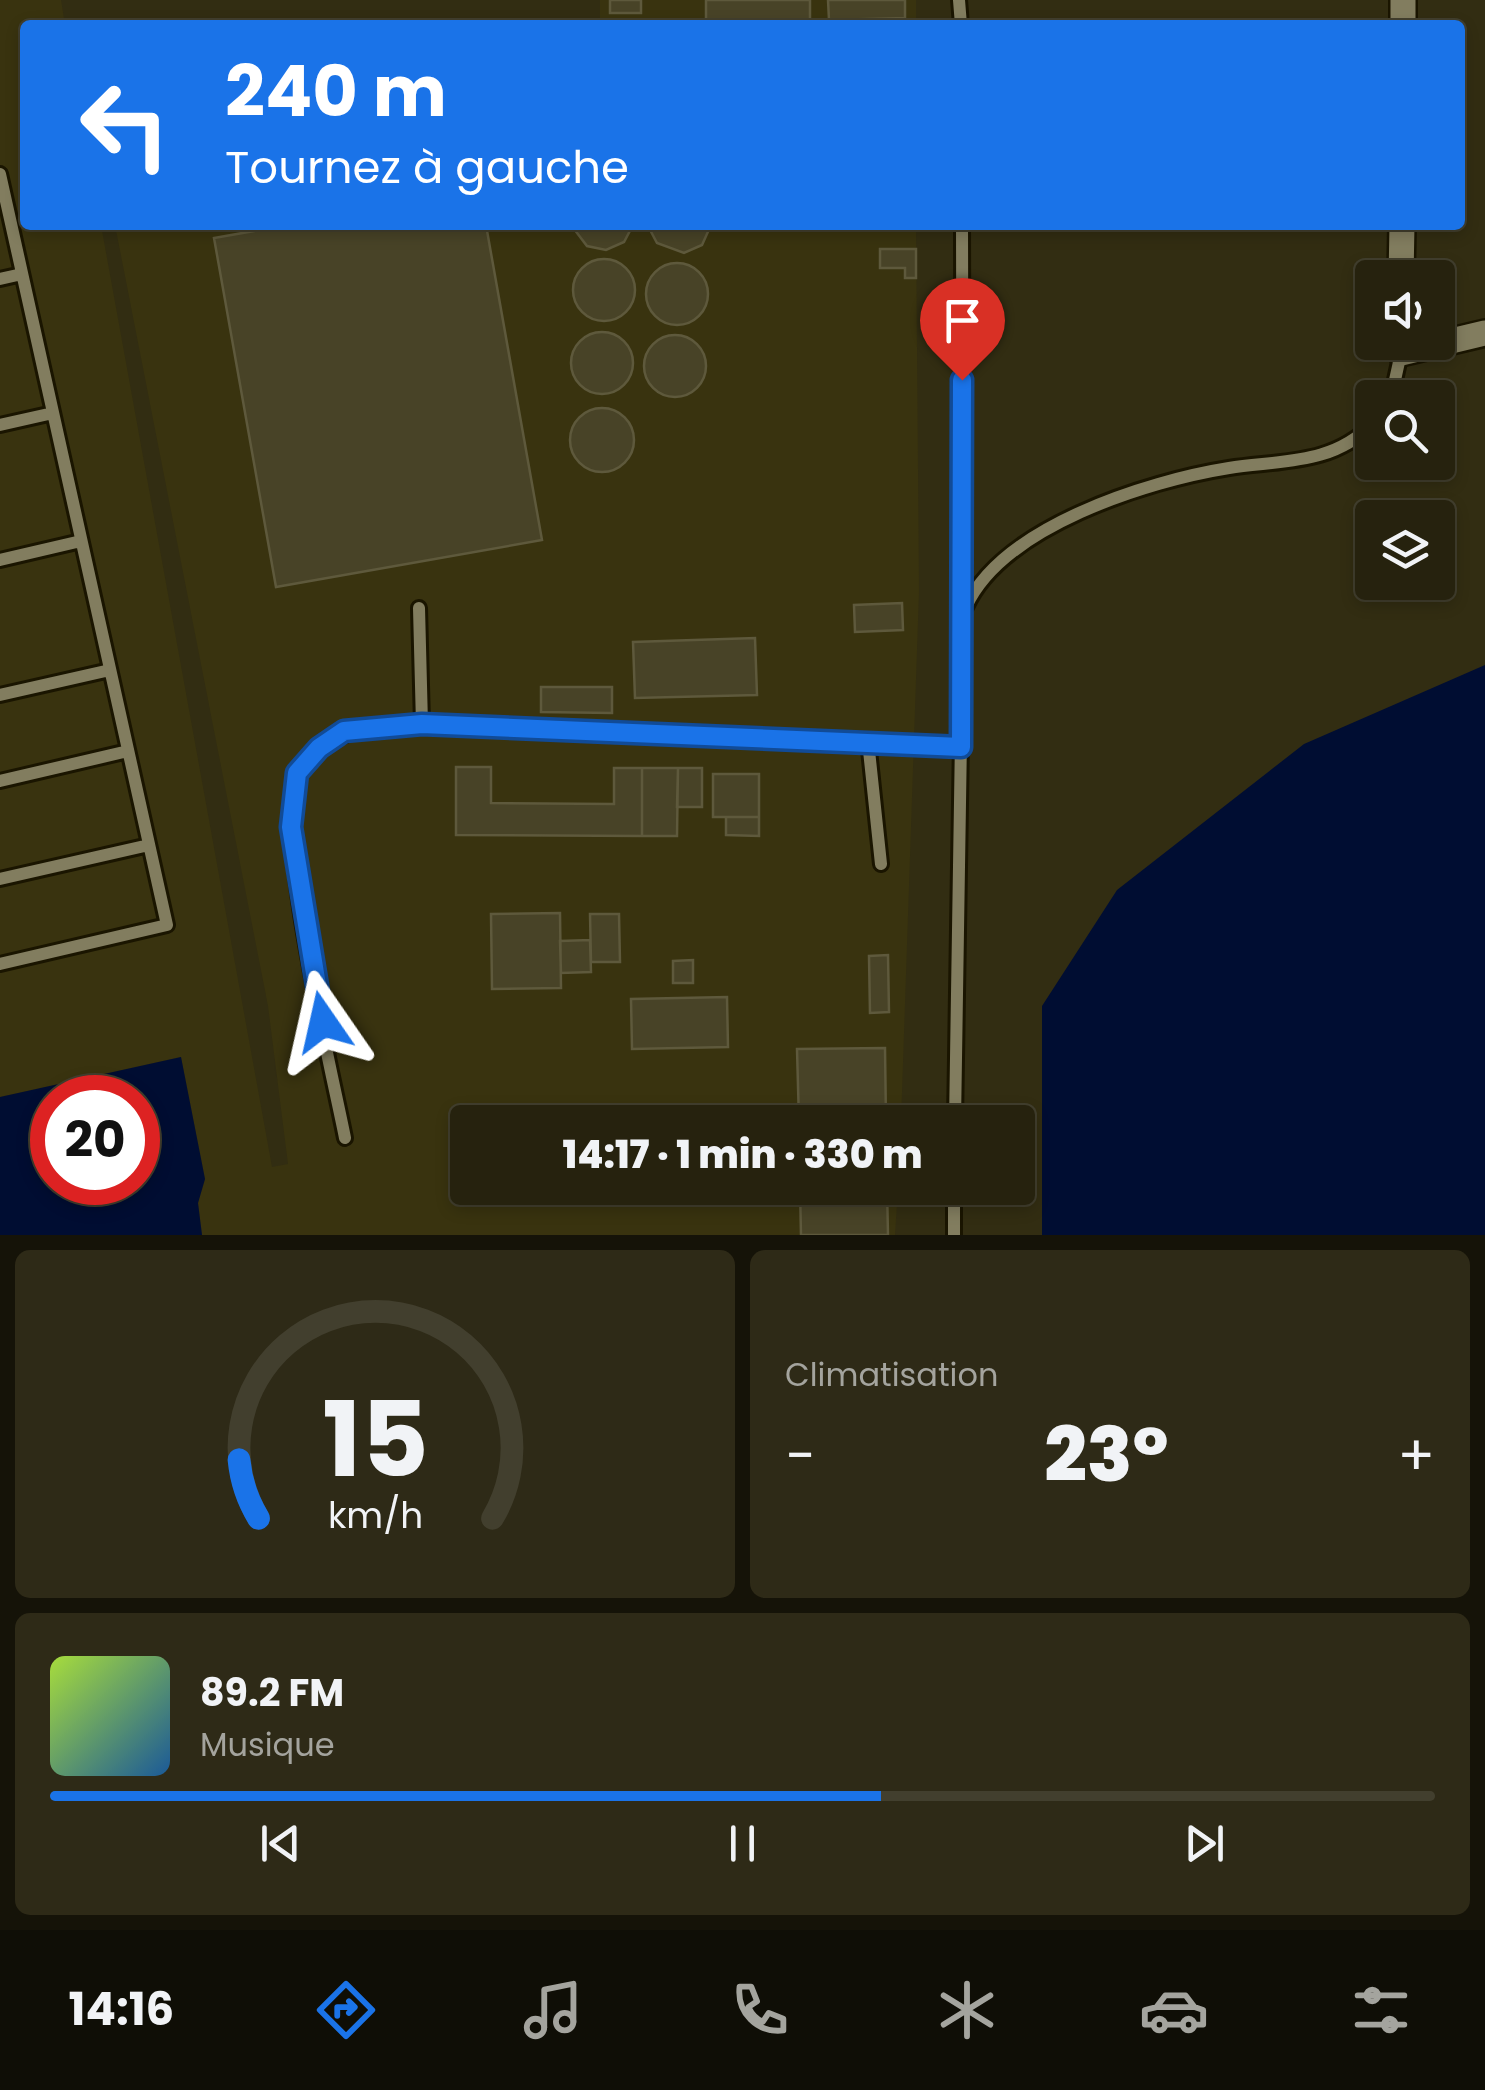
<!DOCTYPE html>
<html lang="fr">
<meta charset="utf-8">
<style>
:root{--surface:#26220e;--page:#2e2a17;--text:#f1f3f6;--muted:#a4a49e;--line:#423f2e;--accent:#1a73e8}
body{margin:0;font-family:Poppins,sans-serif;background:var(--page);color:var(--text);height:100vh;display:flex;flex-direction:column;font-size:38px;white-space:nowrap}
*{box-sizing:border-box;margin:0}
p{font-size:32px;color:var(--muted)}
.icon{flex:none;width:55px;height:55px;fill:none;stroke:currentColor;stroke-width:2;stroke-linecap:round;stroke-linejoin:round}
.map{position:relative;height:1235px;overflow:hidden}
.panel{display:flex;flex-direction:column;gap:15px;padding:15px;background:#151308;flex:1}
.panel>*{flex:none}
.banner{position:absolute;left:20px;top:20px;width:1445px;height:210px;border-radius:10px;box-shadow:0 5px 15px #0003,0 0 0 2px var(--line);background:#1a73e8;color:#fff;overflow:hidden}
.fabs{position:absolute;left:1355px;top:260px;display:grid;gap:20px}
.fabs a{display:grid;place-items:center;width:100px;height:100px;border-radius:10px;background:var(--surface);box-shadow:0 5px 15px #0003,0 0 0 2px var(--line);font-size:50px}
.speed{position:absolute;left:30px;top:1075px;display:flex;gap:20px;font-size:50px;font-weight:700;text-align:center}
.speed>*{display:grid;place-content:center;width:130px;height:130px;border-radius:50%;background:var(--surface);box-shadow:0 5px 15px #0003,0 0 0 2px var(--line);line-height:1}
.speed .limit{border:15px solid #d22;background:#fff;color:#111}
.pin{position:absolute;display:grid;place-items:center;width:85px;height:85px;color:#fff;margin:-102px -42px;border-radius:50% 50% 50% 0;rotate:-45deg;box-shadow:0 0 10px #0007}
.pin .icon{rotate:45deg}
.me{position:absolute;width:110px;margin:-55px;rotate:349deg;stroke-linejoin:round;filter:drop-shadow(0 0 8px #0008)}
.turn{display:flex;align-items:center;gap:35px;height:210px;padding:0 40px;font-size:45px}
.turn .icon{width:130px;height:130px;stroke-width:2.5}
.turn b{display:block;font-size:70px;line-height:85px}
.big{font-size:75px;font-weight:800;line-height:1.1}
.panel .tile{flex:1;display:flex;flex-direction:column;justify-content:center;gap:15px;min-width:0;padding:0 35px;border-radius:15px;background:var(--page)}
.panel .dial{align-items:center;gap:0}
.dial svg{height:260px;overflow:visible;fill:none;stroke:var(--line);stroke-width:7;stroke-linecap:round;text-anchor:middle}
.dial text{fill:var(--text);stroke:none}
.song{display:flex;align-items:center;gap:30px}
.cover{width:120px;height:120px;border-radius:15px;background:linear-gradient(135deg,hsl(80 70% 55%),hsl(210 70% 35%))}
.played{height:10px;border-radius:5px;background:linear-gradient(90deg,var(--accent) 60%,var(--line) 60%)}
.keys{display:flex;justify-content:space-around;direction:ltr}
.heat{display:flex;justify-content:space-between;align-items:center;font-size:55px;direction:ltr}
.panel .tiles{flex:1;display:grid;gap:15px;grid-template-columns:1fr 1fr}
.tile:last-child{grid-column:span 2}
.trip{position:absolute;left:450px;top:1105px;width:585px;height:100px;border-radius:10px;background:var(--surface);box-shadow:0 5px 15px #0003,0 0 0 2px var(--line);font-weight:800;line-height:100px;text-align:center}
.menu{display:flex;height:160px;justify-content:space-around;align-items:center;background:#0f0e06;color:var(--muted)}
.menu .icon{width:70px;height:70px}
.menu .active{color:var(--accent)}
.menu b{font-size:45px;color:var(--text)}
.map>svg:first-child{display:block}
.built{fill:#39330f}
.water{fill:#000d32;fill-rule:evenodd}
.building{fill:#484327;stroke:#5e593c;stroke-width:2.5}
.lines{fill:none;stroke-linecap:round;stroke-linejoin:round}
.lane-casing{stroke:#1a1500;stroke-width:18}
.street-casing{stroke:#1a1500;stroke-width:30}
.lane{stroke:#827d5f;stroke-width:12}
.street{stroke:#827d5f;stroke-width:25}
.route-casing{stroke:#114b97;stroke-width:25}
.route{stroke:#1a73e8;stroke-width:18}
</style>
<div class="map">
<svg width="1485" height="1235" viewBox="0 0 1485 1235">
<rect width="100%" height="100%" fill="#322d12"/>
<path class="built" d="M0,0H61L65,25H25V225H101L272,1167L288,1164L268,1006L115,225H916L919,591L901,1122H468V1188H898L895,1235H202L198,1203L205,1179L181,1057L0,1097Z
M600,0H916V25H600Z"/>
<path class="water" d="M1485,665V1235H1042V1006L1117,890L1304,744Z
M181,1057L205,1179L198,1203L202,1235H0V1097ZM52,1098H138V1182H52Z"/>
<path class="building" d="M610,0H641V13H610Z
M706,0H810V25H706Z
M828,0H905V18L829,20Z
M288,225H486L542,540L276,587L214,238Z
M571,225H633L624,242L606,250L587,246Z
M711,225L702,245L684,253L657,243L648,226Z
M880,249H916V278H905V268H880Z
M573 290a31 31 0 1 1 62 0a31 31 0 1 1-62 0Z
M646 294a31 31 0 1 1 62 0a31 31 0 1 1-62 0Z
M571 363a31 31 0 1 1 62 0a31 31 0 1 1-62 0Z
M644 366a31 31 0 1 1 62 0a31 31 0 1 1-62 0Z
M570 440a32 32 0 1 1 64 0a32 32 0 1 1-64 0Z
M902,603L903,630L855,632L854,605Z
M755,638L757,695L635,698L633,642Z
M541,687H612V713L541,712Z
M456,767H491V803L614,804V768H642V836L456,835Z
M642,768H678L677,836H642Z
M678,768H702V807H677Z
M713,774H759V817H713Z
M726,817H759V836L726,835Z
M560,913L561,988L492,989L491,914Z
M590,914H619L620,962H591Z
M590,940L591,972L561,973L560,941Z
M888,955L889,1012L870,1013L869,956Z
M693,960V983H673V961Z
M727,997L728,1047L632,1049L631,999Z
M885,1048L886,1122H799L797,1049Z
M800,1188H887L888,1235H801Z"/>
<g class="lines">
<g class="lane-casing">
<path id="lane" d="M959,0L961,25
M0,174L167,925L0,964
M0,279L22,274
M1391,398L1401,353
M0,425L53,413
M0,560L81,541
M966,607C1002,527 1147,481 1229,468C1281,460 1333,465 1372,424
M419,608L422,724
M0,695L110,670
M868,741L881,864
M0,781L128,751
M0,879L149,845
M955,1122L963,611L962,225
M345,1138C333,1076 269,813 300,770C331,726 374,728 422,724L961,747
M954,1235V1188"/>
</g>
<g class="street-casing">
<path id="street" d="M1403,25V0
M1401,278L1402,225
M1401,342V353L1485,333"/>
</g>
<use href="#lane" class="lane"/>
<use href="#street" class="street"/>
</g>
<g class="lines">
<g class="route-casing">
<path id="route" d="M323,1022L291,827L297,773L319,748L344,731L422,724L961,747L962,380"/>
</g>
<use href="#route" class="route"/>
</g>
</svg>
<div class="fabs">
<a><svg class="icon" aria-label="sound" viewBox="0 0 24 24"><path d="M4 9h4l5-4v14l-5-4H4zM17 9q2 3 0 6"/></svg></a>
<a><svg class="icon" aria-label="search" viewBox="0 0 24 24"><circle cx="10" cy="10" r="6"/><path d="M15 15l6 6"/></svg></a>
<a><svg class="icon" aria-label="layers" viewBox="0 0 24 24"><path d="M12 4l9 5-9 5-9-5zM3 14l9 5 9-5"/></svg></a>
</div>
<div class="speed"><div class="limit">20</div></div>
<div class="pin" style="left:962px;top:380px;background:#d93025"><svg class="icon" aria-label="arrive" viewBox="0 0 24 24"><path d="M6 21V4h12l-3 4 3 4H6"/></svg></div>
<svg class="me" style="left:323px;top:1022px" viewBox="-20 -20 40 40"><path d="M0-17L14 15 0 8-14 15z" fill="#1a73e8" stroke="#fff" stroke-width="4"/></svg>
<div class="trip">14:17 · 1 min · 330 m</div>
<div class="banner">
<div class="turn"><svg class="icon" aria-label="left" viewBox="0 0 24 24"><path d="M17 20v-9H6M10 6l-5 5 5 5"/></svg><div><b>240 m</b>Tournez à gauche</div></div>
</div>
</div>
<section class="panel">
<div class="tiles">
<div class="tile dial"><svg viewBox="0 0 100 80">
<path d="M14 69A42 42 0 1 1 86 69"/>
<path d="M14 69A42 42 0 0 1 8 51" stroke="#1a73e8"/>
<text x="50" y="56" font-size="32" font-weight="700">15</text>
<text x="50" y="72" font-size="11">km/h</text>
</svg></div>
<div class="tile"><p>Climatisation</p>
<div class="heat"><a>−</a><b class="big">23°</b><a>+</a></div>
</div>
<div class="tile">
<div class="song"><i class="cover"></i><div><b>89.2 FM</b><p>Musique</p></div></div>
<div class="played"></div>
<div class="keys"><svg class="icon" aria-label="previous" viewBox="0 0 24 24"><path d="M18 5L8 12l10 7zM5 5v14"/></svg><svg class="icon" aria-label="pause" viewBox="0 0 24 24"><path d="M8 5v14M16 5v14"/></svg><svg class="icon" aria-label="next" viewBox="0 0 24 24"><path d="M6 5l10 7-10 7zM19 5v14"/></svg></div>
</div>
</div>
</section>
<nav class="menu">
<b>14:16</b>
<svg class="icon active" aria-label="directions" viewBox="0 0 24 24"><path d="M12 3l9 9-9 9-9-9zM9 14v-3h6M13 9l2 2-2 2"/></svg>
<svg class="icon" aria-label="music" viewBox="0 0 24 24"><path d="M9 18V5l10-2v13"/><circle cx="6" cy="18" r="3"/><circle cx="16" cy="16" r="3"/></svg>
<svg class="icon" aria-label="phone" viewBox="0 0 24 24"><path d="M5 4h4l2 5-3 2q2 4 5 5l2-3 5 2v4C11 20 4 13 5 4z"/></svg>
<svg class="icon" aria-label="climate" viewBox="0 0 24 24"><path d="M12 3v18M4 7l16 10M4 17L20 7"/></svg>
<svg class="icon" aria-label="car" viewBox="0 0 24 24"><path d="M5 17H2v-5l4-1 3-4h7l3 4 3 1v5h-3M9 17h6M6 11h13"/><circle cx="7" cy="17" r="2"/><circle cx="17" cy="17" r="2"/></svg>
<svg class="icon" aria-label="filters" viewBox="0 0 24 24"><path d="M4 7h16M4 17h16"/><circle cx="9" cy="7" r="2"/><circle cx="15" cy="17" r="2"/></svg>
</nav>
